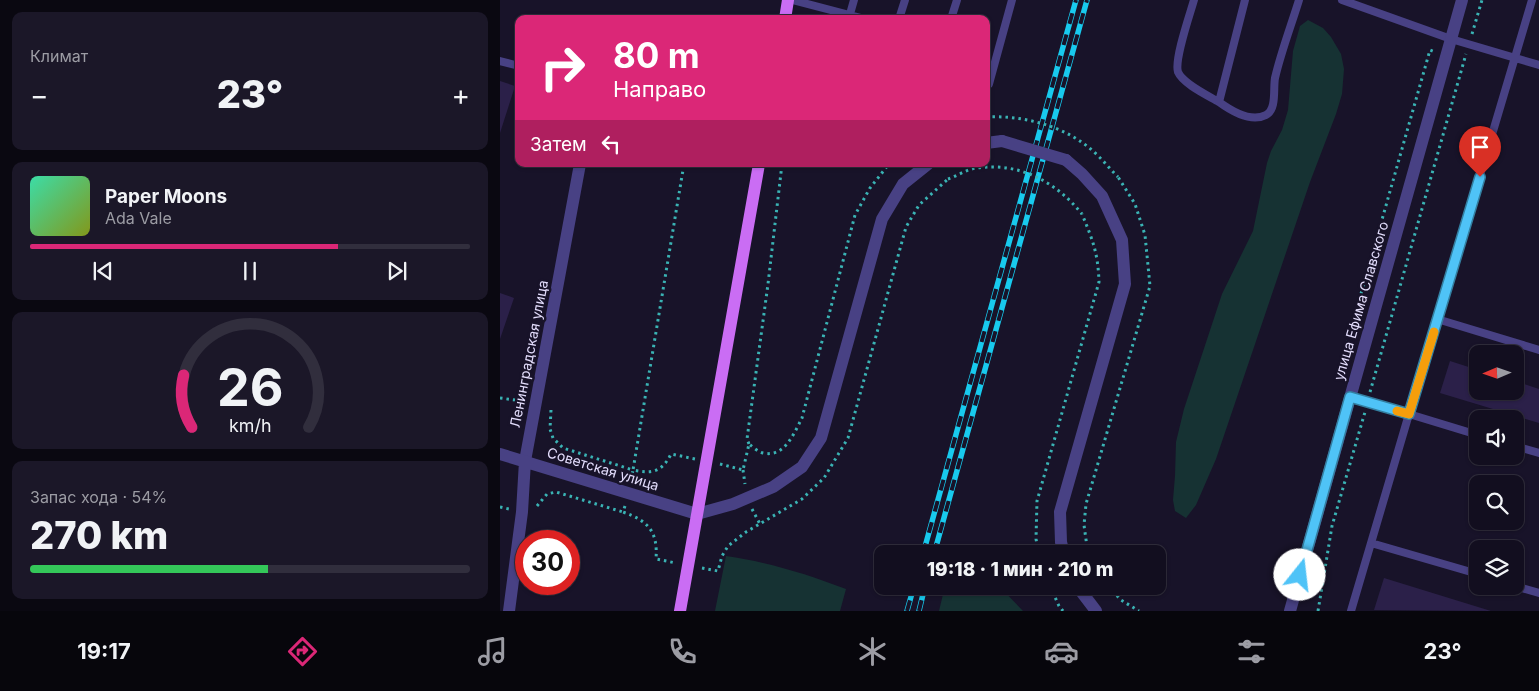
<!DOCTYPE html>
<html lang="ru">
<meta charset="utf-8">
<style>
:root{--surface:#120e1f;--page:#1b1728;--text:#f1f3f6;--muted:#9c9ca4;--line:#312e3d;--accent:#db2777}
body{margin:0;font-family:Inter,sans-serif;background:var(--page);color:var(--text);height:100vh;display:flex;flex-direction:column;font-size:19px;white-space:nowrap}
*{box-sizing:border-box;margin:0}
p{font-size:16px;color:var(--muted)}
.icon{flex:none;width:28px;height:28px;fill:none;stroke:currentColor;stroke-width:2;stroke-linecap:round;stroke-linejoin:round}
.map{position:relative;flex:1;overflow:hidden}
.details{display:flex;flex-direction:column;gap:12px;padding:12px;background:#0a0811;width:500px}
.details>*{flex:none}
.banner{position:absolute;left:15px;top:15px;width:475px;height:152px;border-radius:10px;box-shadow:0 1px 4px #0004,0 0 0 1px var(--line);background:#db2777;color:#fff;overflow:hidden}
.needle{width:32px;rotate:268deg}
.tools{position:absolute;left:969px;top:345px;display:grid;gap:10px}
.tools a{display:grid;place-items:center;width:55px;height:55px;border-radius:10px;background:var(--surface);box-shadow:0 1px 4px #0004,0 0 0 1px var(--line);font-size:25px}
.speed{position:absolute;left:15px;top:530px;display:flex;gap:10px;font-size:25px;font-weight:700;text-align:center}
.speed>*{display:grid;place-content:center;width:65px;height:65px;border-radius:50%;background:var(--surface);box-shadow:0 1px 4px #0004,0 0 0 1px var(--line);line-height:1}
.speed .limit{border:8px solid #d22;background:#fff;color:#111}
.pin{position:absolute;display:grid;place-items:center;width:42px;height:42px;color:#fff;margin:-51px -21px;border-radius:50% 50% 50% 0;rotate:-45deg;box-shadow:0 0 5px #0007}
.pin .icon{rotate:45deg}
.me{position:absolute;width:55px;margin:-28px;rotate:16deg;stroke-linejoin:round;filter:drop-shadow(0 0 4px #0008)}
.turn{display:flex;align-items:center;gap:18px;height:105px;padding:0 15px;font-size:22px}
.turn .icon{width:65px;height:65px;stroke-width:2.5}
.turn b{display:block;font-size:35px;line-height:42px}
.then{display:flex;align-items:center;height:48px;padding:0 15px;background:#0003;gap:10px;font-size:19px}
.big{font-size:38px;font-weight:800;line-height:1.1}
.details .card{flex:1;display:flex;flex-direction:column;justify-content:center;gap:8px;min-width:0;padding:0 18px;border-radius:10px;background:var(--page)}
.details .dial{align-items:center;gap:0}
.dial svg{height:130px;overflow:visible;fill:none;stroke:var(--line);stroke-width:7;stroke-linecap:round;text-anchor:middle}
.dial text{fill:var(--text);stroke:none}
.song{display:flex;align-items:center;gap:15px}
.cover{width:60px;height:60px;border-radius:8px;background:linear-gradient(135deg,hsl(160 70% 55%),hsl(70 70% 35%))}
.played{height:5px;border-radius:2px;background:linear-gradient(90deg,var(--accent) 70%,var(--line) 70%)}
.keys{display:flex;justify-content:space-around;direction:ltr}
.heat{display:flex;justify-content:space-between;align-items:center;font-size:28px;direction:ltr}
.charge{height:8px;border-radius:4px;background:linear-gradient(90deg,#34c759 54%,var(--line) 0)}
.trip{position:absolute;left:374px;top:545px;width:292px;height:50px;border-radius:10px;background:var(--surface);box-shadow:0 1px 4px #0004,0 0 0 1px var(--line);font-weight:800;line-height:50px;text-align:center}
.dock{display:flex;height:80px;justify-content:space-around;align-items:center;background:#07060c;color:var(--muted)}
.dock .icon{width:35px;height:35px}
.dock .on{color:var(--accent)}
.dock b{font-size:22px;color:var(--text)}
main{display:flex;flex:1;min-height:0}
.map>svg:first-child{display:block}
.green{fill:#163233}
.building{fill:#2b2049}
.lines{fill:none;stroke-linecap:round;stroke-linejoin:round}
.path{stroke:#3ab3b4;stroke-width:3;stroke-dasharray:2.5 4;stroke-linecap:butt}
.service{stroke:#484184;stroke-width:8}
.minor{stroke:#484184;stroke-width:12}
.tertiary{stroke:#484184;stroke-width:12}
.primary{stroke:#ca6df4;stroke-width:12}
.rail-casing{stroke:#18caee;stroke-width:5.5}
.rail{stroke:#181329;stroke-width:4;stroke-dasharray:11;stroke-linecap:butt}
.path-bridge{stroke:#3ab3b4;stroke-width:3;stroke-dasharray:2.5 4;stroke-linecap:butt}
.tertiary-bridge{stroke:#484184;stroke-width:12}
.route-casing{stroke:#337fa1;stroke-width:12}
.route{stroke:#4fc3f7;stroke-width:9}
.slow{stroke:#f59e0b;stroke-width:9}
.labels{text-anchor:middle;stroke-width:5;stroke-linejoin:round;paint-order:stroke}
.street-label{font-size:14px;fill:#e3ddfc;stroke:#181329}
</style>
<main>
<section class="details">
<div class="card"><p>Климат</p>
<div class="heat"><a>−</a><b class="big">23°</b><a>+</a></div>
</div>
<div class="card">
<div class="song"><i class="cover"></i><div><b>Paper Moons</b><p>Ada Vale</p></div></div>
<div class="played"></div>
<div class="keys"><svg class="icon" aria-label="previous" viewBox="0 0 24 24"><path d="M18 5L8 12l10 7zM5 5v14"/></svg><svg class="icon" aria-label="pause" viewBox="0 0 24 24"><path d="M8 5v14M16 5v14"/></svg><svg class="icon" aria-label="next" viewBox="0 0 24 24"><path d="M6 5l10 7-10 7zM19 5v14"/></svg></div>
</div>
<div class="card dial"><svg viewBox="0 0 100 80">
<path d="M14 69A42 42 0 1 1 86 69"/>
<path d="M14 69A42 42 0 0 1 9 37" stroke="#db2777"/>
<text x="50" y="56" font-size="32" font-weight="700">26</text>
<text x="50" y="72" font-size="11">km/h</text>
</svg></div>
<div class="card"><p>Запас хода · 54%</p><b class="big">270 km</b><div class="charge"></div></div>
</section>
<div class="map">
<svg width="1039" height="611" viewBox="0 0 1039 611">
<rect width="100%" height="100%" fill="#181329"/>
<path class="green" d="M808,20L823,28L831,37L841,54L844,69L842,94L836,114L810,182L716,459L696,505L686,518L675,511L673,500L675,476L676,442L684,409L722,294L753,231L767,163L771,151L782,130L788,110L793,51L800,26Z
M226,556C268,562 307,574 346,589L340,611H215Z
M445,586H499L523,611H439Z"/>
<path class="building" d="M0,81L15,86L0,133Z
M0,293L14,298L0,339Z
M950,361L978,370V391H1015V381L1039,389V423L940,393Z
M884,578L991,611L874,610Z"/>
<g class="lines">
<path class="path" d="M972,34L982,0
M844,377L838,375L930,50L935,52
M870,392L966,54
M0,398L22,401
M51,410L50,429L53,438L63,448L133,470L184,164
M249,444L247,439L268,284L282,164
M220,464L243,470L249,444C253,447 258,452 263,453C285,458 294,433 302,418L355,215L370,188L389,164
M243,470L245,484
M131,480L133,470C152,474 162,472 171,454L195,459
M37,506L47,494L56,492L123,512
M125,506L123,512C148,521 158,531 156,559L176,563
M0,507L9,509
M252,509L260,524
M539,554L536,539L537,501L599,282C598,253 593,241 582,214
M588,554L584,525L586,504L650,286L645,235L635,204L618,177
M202,568L218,571L222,556L228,546L246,532L302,499L324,478L348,438L406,227L419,205L448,179
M550,586L559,606L563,611
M608,586L621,600L639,611
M818,611L832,526L865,412"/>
<path class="service" d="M292,0L365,19
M694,0C690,14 674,60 678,72C683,84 709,96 719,102
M745,0L719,102C730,110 751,123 766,115C777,109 773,89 775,78C781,52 791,26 799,0
M842,0L951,39L1039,65
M350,14L354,0
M399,19L405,0
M451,19L457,0
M0,61L19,66
M489,84L512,0
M937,319L1039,350
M850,397L909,414L1032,0
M1015,446L1039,453
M871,543L978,574
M1015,586L1039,593
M851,611L909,414L978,435"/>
<path class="minor" d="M25,461L80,164
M790,611L962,0"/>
<path class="tertiary" d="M486,143L502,141
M0,454L197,514L233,504L273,487L302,467L321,438L382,219L403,184L428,164
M564,554L561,542L560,512L625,284L622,240L602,196L582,174L566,160
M577,586L596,611
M9,611L22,512L25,461"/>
<path class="primary" d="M285,19L288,0
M180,611L259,164"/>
<g class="rail-casing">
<path id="rail" d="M423,554L576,0
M434,554L587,0
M407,611L414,586
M419,611L425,586"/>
</g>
<use href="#rail" class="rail"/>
<path class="path-bridge" d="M486,117C523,115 566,126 594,152C603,160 610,169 618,177
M448,179C457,176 467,169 477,168C520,162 556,182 582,214"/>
<path class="tertiary-bridge" d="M502,141L566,160"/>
</g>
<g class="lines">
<g class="route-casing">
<path id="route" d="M800,575L850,397L909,414L980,177"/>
</g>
<use href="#route" class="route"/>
<path class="slow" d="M897,411L909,414L934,332"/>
</g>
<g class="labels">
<g class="street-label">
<text transform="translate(861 301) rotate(-74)" y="5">улица Ефима Славского</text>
<text transform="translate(29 354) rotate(-79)" y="5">Ленинградская улица</text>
<text transform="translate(103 469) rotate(17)" y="5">Советская улица</text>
</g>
</g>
</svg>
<div class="tools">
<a><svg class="needle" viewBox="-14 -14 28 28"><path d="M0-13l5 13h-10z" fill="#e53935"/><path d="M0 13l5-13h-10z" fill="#9c9ca4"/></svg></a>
<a><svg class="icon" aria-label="sound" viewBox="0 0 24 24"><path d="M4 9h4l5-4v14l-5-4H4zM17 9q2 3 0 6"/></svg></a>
<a><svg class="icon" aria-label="search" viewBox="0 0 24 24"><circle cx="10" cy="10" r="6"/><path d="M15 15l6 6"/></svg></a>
<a><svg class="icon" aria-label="layers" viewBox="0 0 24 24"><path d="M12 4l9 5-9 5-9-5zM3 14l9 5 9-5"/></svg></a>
</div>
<div class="speed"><div class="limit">30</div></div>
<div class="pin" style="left:980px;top:177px;background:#d93025"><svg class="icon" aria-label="arrive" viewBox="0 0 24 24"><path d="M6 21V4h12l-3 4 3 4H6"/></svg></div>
<svg class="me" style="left:800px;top:575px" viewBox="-20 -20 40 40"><circle r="19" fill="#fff"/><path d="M0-13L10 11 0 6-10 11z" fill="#4fc3f7"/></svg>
<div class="trip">19:18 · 1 мин · 210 m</div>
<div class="banner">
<div class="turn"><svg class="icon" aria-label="right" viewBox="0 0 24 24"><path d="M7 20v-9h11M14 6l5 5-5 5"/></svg><div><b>80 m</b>Направо</div></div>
<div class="then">Затем<svg class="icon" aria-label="left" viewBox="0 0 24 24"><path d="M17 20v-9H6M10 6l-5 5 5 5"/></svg></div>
</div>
</div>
</main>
<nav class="dock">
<b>19:17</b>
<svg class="icon on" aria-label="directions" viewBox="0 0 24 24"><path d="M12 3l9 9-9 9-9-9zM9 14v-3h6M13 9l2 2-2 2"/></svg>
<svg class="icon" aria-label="music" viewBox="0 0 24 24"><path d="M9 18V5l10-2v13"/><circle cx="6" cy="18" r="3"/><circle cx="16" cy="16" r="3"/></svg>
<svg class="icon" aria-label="phone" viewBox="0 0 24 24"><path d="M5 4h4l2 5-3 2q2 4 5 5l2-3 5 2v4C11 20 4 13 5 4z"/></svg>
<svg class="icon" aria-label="climate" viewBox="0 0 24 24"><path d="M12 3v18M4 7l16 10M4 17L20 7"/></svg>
<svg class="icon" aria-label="car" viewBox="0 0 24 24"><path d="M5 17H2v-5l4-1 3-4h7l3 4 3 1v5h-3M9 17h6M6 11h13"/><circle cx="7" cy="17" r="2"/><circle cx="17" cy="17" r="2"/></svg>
<svg class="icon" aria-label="filters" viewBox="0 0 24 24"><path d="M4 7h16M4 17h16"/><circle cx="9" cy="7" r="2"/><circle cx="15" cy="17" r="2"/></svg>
<b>23°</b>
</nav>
